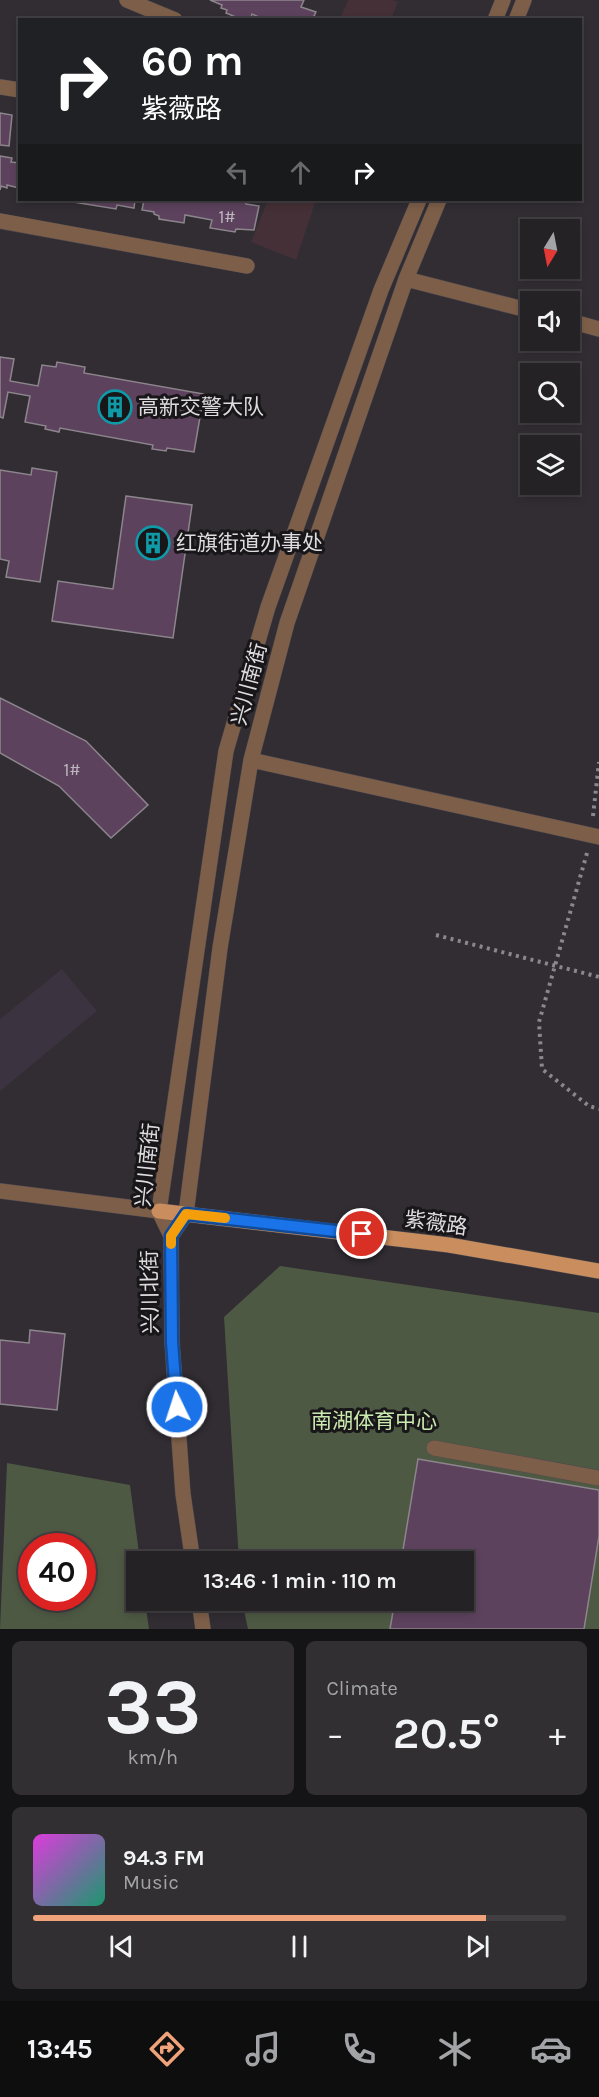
<!DOCTYPE html>
<meta charset="utf-8">
<style>
:root{--surface:#252226;--page:#312f32;--text:#f1f3f6;--muted:#a3a4a7;--line:#423f43;--accent:#f0a27a}
body{margin:0;font-family:Karla,"Noto Sans SC",sans-serif;background:var(--page);color:var(--text);height:100vh;display:flex;flex-direction:column;font-size:22px;white-space:nowrap}
*{box-sizing:border-box;margin:0}
p{font-size:20px;color:var(--muted)}
.icon{flex:none;width:33px;height:33px;fill:none;stroke:currentColor;stroke-width:2;stroke-linecap:round;stroke-linejoin:round}
.map{position:relative;height:1629px;overflow:hidden}
.side{display:flex;flex-direction:column;gap:12px;padding:12px;background:#141315;flex:1}
.side>*{flex:none}
.top-card{position:absolute;left:18px;top:18px;width:564px;height:183px;border-radius:0px;box-shadow:0 3px 9px #0003,0 0 0 2px var(--line);background:#202124;color:#fff;overflow:hidden}
.needle{width:39px;rotate:190deg}
.buttons{position:absolute;left:520px;top:219px;display:grid;gap:12px}
.buttons a{display:grid;place-items:center;width:60px;height:60px;border-radius:0px;background:var(--surface);box-shadow:0 3px 9px #0003,0 0 0 2px var(--line);font-size:30px}
.speed{position:absolute;left:18px;top:1533px;display:flex;gap:12px;font-size:30px;font-weight:700;text-align:center}
.speed>*{display:grid;place-content:center;width:78px;height:78px;border-radius:50%;background:var(--surface);box-shadow:0 3px 9px #0003,0 0 0 2px var(--line);line-height:1}
.speed .limit{border:9px solid #d22;background:#fff;color:#111}
.pin{position:absolute;display:grid;place-items:center;width:51px;height:51px;color:#fff;margin:-26px;border:3px solid #fff;border-radius:50%;box-shadow:0 2px 6px #0007}
.me{position:absolute;width:66px;margin:-33px;rotate:356deg;stroke-linejoin:round;filter:drop-shadow(0 0 4px #0008)}
.turn{display:flex;align-items:center;gap:21px;height:126px;padding:0 24px;font-size:27px}
.turn .icon{width:78px;height:78px;stroke-width:2.5}
.turn b{display:block;font-size:42px;line-height:51px}
.lanes{display:flex;align-items:center;height:57px;padding:0 24px;background:#0003;justify-content:center;gap:30px;direction:ltr}
.lanes .off{opacity:.35}
.big{font-size:45px;font-weight:600;line-height:1.1}
.side .widget{flex:1;display:flex;flex-direction:column;justify-content:center;gap:9px;min-width:0;padding:0 21px;border-radius:9px;background:var(--page)}
.side .dial{align-items:center;gap:0}
.dial b{font-size:78px;line-height:1}
.song{display:flex;align-items:center;gap:18px}
.cover{width:72px;height:72px;border-radius:9px;background:linear-gradient(135deg,hsl(300 70% 55%),hsl(160 70% 35%))}
.played{height:6px;border-radius:3px;background:linear-gradient(90deg,var(--accent) 85%,var(--line) 85%)}
.keys{display:flex;justify-content:space-around;direction:ltr}
.heat{display:flex;justify-content:space-between;align-items:center;font-size:33px;direction:ltr}
.side .tiles{flex:1;display:grid;gap:12px;grid-template-columns:1fr 1fr}
.widget:last-child{grid-column:span 2}
.trip{position:absolute;left:126px;top:1551px;width:348px;height:60px;border-radius:0px;background:var(--surface);box-shadow:0 3px 9px #0003,0 0 0 2px var(--line);font-weight:600;line-height:60px;text-align:center}
.tabs{display:flex;height:96px;justify-content:space-around;align-items:center;background:#0f0e0f;color:var(--muted)}
.tabs .icon{width:42px;height:42px}
.tabs .on{color:var(--accent)}
.tabs b{font-size:27px;color:var(--text)}
.map>svg:first-child{display:block}
.commercial{fill:#443036}
.built{fill:#3b333f}
.green{fill:#4e5944;fill-rule:evenodd}
.building{fill:#5d425d;stroke:#8c868c;stroke-width:1.5}
.lines{fill:none;stroke-linecap:round;stroke-linejoin:round}
.minor-casing{stroke:#4d494f;stroke-width:16}
.major-casing{stroke:#4d494f;stroke-width:16}
.path{stroke:#8b888d;stroke-width:4;stroke-dasharray:3 4.5;stroke-linecap:butt}
.minor{stroke:#7d5f49;stroke-width:15}
.major{stroke:#ca8d5d;stroke-width:15}
.route-casing{stroke:#114b97;stroke-width:15}
.route{stroke:#1a73e8;stroke-width:10}
.slow{stroke:#f59e0b;stroke-width:10}
.labels{text-anchor:middle;stroke-width:6;stroke-linejoin:round;paint-order:stroke}
.number-label{font-size:18px;fill:#beb6bf}
.poi-label{font-size:21px;fill:#dfdce0;stroke:#181619;text-anchor:start}
.street-label{font-size:21px;fill:#dfdce0;stroke:#181619}
.park-label{font-size:21px;fill:#cae9ae;stroke:#181619}
</style>
<div class="map">
<svg width="599" height="1629" viewBox="0 0 599 1629">
<rect width="100%" height="100%" fill="#312d33"/>
<path class="commercial" d="M348,0H393L398,2L391,19H340Z
M268,200H316L296,260L251,242Z"/>
<path class="built" d="M62,969L97,1011L0,1091V1019Z"/>
<path class="green" d="M280,1266L599,1313V1629H248L242,1601L464,1600V1562L239,1561L224,1317Z
M7,1463L130,1485L140,1561L136,1562V1600L145,1601L149,1629H0ZM32,1546H82V1598H32Z"/>
<path class="building" d="M210,0H304L301,7L316,12L314,16L323,20H265L252,14L250,20H243L226,13L227,10L221,8L222,5Z
M0,113L12,115L9,146L0,145Z
M0,156L12,158L11,162L20,163L19,188L7,185V188L1,186L0,190Z
M61,200H135L134,208L117,205L116,209Z
M144,200H245L246,204L259,206L254,230L236,229L235,232L210,228L212,220L185,215L184,223L159,219V216L154,214V212L142,210Z
M0,357L14,359L10,381L38,386L42,365L56,367L57,362L85,367L84,373L204,394L194,452L167,448L166,451L152,449L153,445L60,428L59,432L45,429L46,426L25,422L30,396L8,392L3,418L0,417Z
M32,468L57,472L40,582L6,577L9,561L0,559V470L31,475Z
M126,496L192,505L173,638L52,621L58,581L113,589Z
M0,698L86,741L148,805L111,838L59,786L0,753Z
M30,1330L65,1334L57,1410L0,1404V1340L29,1343Z
M418,1459L599,1490V1536L584,1629H390L395,1600H464V1562H401Z"/>
<g class="lines">
<g class="minor-casing">
<path id="minor" d="M127,0L175,20
M495,20L503,0
M516,20L524,0
M0,87L20,90
M0,221L247,266
M406,279L531,311
M570,321L599,329
M251,760L599,837
M0,1191L159,1211
M171,1236L186,1214L220,948L251,760L287,623L406,279L439,200
M434,1448L599,1478
M193,1562L183,1494L172,1342L171,1236L159,1211L226,751L268,607L381,290L419,200
M199,1600L203,1629"/>
</g>
<g class="major-casing">
<path id="major" d="M159,1211L449,1245L599,1271"/>
</g>
<path class="path" d="M593,816L599,762
M587,853L539,1022L542,1069L589,1106L599,1109
M436,935L599,977"/>
<use href="#minor" class="minor"/>
<use href="#major" class="major"/>
</g>
<g class="lines">
<g class="route-casing">
<path id="route" d="M177,1407L172,1342L171,1236L186,1214L362,1234"/>
</g>
<use href="#route" class="route"/>
<path class="slow" d="M171,1244V1236L186,1214L225,1218"/>
</g>
<defs>
<g id="building-ring" transform="scale(1.725)"><circle r="9.5" fill="#181619" stroke="#0f9aa8" stroke-width="1.5"/><path d="M-4-6H4V6H1V3H-1V6H-4ZM-2.5-4.3h1.7v1.8h-1.7ZM.8-4.3h1.7v1.8H.8ZM-2.5-1h1.7V.8h-1.7ZM.8-1h1.7V.8H.8Z" fill="#0f9aa8"/></g>
</defs>
<g fill-rule="evenodd">
<use href="#building-ring" x="115" y="407"/>
<use href="#building-ring" x="153" y="543"/>
</g>
<g class="labels">
<g class="number-label">
<text x="227" y="223">1#</text>
<text x="72" y="776">1#</text>
</g>
<g class="poi-label">
<text x="138" y="414">高新交警大队</text>
<text x="176" y="550">红旗街道办事处</text>
</g>
<g class="street-label">
<text transform="translate(249 684) rotate(-75)" y="7">兴川南街</text>
<text transform="translate(147 1165) rotate(-84)" y="7">兴川南街</text>
<text transform="translate(436 1223) rotate(8)" y="7">紫薇路</text>
<text transform="translate(150 1292) rotate(-91)" y="7">兴川北街</text>
</g>
<g class="park-label">
<text x="374" y="1428">南湖体育中心</text>
</g>
</g>
</svg>
<div class="buttons">
<a><svg class="needle" viewBox="-14 -14 28 28"><path d="M0-13l5 13h-10z" fill="#e53935"/><path d="M0 13l5-13h-10z" fill="#a3a4a7"/></svg></a>
<a><svg class="icon" aria-label="sound" viewBox="0 0 24 24"><path d="M4 9h4l5-4v14l-5-4H4zM17 9q2 3 0 6"/></svg></a>
<a><svg class="icon" aria-label="search" viewBox="0 0 24 24"><circle cx="10" cy="10" r="6"/><path d="M15 15l6 6"/></svg></a>
<a><svg class="icon" aria-label="layers" viewBox="0 0 24 24"><path d="M12 4l9 5-9 5-9-5zM3 14l9 5 9-5"/></svg></a>
</div>
<div class="speed"><div class="limit">40</div></div>
<div class="pin" style="left:362px;top:1234px;background:#d93025"><svg class="icon" aria-label="arrive" viewBox="0 0 24 24"><path d="M6 21V4h12l-3 4 3 4H6"/></svg></div>
<svg class="me" style="left:177px;top:1407px" viewBox="-20 -20 40 40"><circle r="17" fill="#1a73e8" stroke="#fff" stroke-width="3"/><path d="M0-11L8 9 0 5-8 9z" fill="#fff"/></svg>
<div class="trip">13:46 · 1 min · 110 m</div>
<div class="top-card">
<div class="turn"><svg class="icon" aria-label="right" viewBox="0 0 24 24"><path d="M7 20v-9h11M14 6l5 5-5 5"/></svg><div><b>60 m</b>紫薇路</div></div>
<div class="lanes"><svg class="icon off" aria-label="left" viewBox="0 0 24 24"><path d="M17 20v-9H6M10 6l-5 5 5 5"/></svg><svg class="icon off" aria-label="ahead" viewBox="0 0 24 24"><path d="M12 20V5M6 11l6-6 6 6"/></svg><svg class="icon" aria-label="right" viewBox="0 0 24 24"><path d="M7 20v-9h11M14 6l5 5-5 5"/></svg></div>
</div>
</div>
<section class="side">
<div class="tiles">
<div class="widget dial"><b>33</b><p>km/h</p></div>
<div class="widget"><p>Climate</p>
<div class="heat"><a>−</a><b class="big">20.5°</b><a>+</a></div>
</div>
<div class="widget">
<div class="song"><i class="cover"></i><div><b>94.3 FM</b><p>Music</p></div></div>
<div class="played"></div>
<div class="keys"><svg class="icon" aria-label="previous" viewBox="0 0 24 24"><path d="M18 5L8 12l10 7zM5 5v14"/></svg><svg class="icon" aria-label="pause" viewBox="0 0 24 24"><path d="M8 5v14M16 5v14"/></svg><svg class="icon" aria-label="next" viewBox="0 0 24 24"><path d="M6 5l10 7-10 7zM19 5v14"/></svg></div>
</div>
</div>
</section>
<nav class="tabs">
<b>13:45</b>
<svg class="icon on" aria-label="directions" viewBox="0 0 24 24"><path d="M12 3l9 9-9 9-9-9zM9 14v-3h6M13 9l2 2-2 2"/></svg>
<svg class="icon" aria-label="music" viewBox="0 0 24 24"><path d="M9 18V5l10-2v13"/><circle cx="6" cy="18" r="3"/><circle cx="16" cy="16" r="3"/></svg>
<svg class="icon" aria-label="phone" viewBox="0 0 24 24"><path d="M5 4h4l2 5-3 2q2 4 5 5l2-3 5 2v4C11 20 4 13 5 4z"/></svg>
<svg class="icon" aria-label="climate" viewBox="0 0 24 24"><path d="M12 3v18M4 7l16 10M4 17L20 7"/></svg>
<svg class="icon" aria-label="car" viewBox="0 0 24 24"><path d="M5 17H2v-5l4-1 3-4h7l3 4 3 1v5h-3M9 17h6M6 11h13"/><circle cx="7" cy="17" r="2"/><circle cx="17" cy="17" r="2"/></svg>
</nav>
